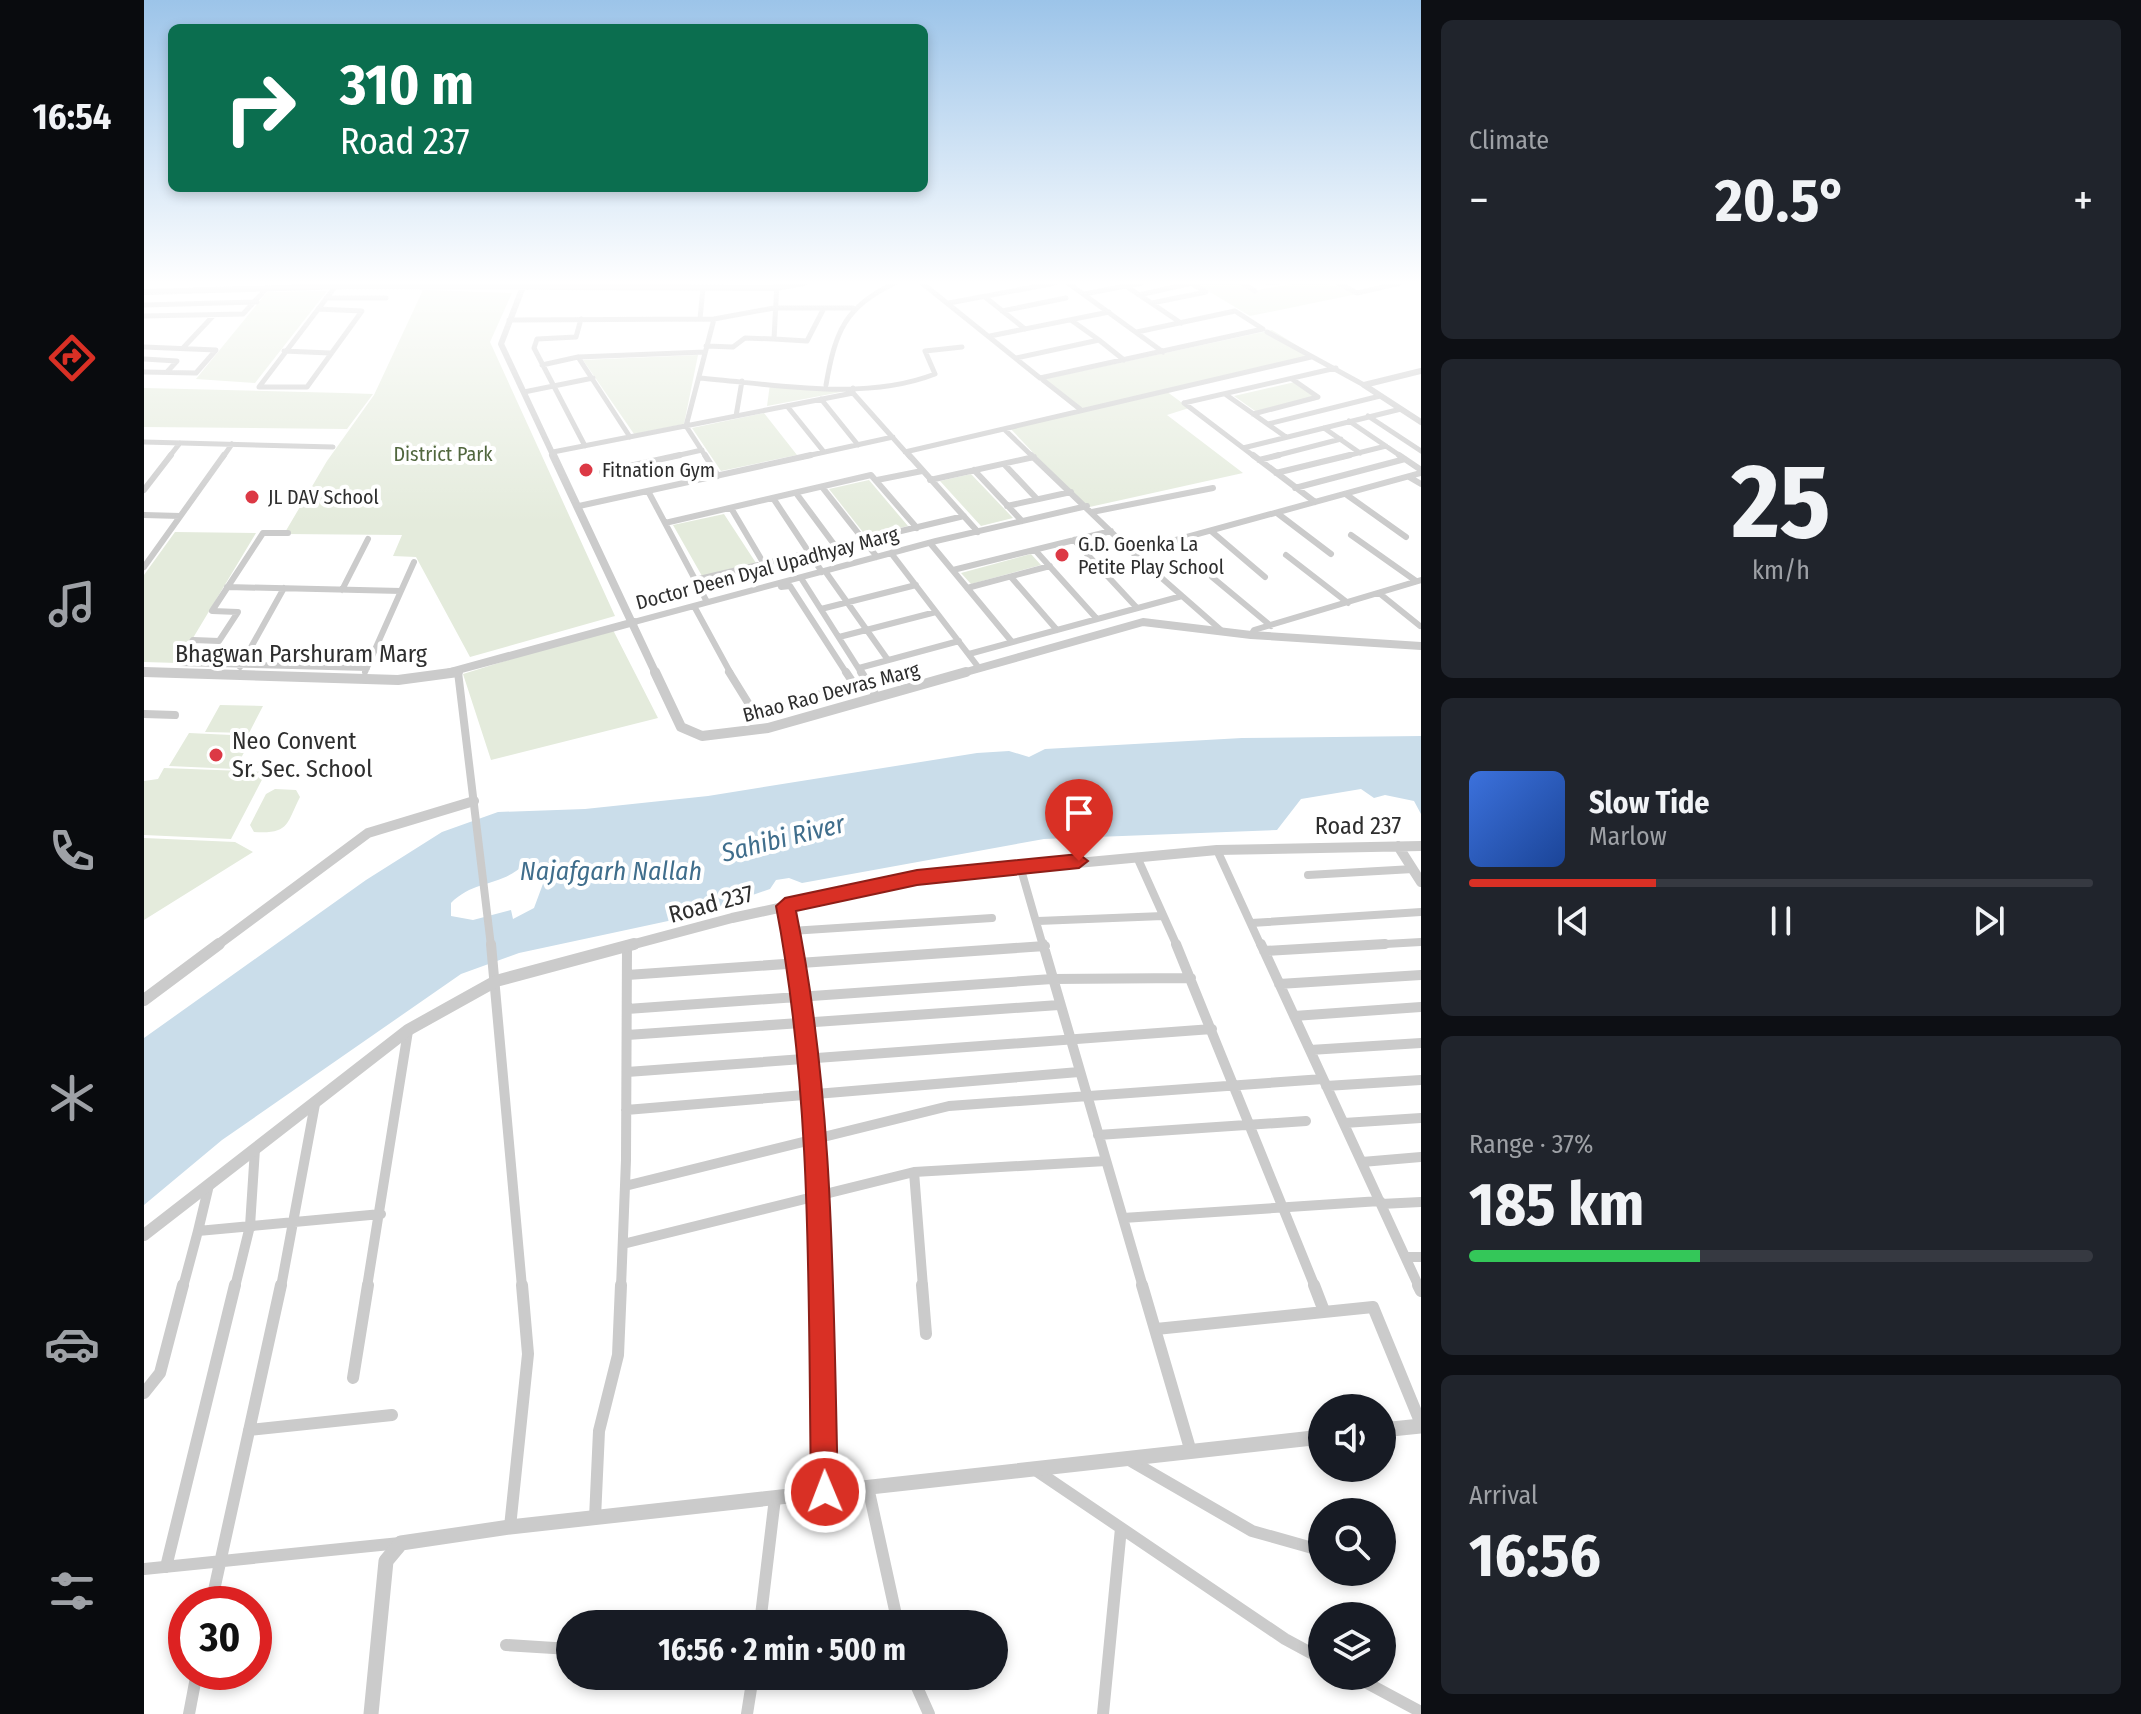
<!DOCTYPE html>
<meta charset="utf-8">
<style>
:root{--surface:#171b24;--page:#20242c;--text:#f1f3f6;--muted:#9ea1a6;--line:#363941;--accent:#d93025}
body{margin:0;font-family:"Fira Sans Condensed",sans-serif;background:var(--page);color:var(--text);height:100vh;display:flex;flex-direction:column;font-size:30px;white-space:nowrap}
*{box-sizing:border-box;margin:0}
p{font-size:26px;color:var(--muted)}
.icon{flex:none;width:44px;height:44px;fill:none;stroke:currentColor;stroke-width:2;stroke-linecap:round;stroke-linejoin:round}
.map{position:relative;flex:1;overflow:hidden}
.drawer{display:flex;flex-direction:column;gap:20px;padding:20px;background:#0d0f14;width:720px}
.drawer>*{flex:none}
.banner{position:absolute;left:24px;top:24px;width:760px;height:168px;border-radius:12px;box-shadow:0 4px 12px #0003;background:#0b6e4f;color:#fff;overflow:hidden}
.tools{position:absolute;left:1164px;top:1394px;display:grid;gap:16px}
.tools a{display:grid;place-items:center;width:88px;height:88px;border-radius:50%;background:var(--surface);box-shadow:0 4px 12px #0003;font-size:40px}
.speed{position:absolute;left:24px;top:1586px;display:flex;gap:16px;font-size:40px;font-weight:700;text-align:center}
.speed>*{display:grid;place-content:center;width:104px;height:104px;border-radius:50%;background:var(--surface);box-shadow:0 4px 12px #0003;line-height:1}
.speed .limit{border:12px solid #d22;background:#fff;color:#111}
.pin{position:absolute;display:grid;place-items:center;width:68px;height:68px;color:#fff;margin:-82px -34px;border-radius:50% 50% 50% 0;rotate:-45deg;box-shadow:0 0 8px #0007}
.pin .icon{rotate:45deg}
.me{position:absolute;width:88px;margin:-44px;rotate:359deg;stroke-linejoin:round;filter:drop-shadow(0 0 6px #0008)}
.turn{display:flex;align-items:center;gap:28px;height:168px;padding:0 40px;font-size:36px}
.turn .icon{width:104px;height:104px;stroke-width:2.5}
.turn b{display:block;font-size:56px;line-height:68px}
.big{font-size:60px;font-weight:700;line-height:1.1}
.drawer .widget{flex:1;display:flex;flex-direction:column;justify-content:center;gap:12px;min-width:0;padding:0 28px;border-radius:12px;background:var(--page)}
.drawer .dial{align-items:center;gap:0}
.dial b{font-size:104px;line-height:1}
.song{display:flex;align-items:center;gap:24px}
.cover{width:96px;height:96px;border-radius:12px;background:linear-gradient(135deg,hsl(220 70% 55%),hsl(220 70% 35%))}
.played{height:8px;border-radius:4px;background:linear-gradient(90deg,var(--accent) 30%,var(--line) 30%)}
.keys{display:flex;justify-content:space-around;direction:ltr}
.heat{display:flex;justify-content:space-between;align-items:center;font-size:44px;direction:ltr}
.charge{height:12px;border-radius:6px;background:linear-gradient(90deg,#34c759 37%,var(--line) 0)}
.trip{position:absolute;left:412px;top:1610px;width:452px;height:80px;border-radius:40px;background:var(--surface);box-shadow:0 4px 12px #0003;font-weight:700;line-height:80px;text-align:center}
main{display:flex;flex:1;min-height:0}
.tab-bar{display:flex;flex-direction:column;width:144px;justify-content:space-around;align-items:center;background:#090b0e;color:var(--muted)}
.tab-bar .icon{width:56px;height:56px}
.tab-bar .on{color:var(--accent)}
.tab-bar b{font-size:36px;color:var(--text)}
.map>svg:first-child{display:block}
.green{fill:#e4ebdc}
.water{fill:#caddea;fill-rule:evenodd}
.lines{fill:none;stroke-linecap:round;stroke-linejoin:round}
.minor-far4{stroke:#cbcbcb;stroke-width:5}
.minor-far3{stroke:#cbcbcb;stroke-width:6}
.minor-far2{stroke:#cbcbcb;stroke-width:8}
.minor-far1{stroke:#cbcbcb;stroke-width:10}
.minor{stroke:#cbcbcb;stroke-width:12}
.tertiary-far4{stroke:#cbcbcb;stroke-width:6}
.tertiary-far3{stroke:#cbcbcb;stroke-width:8}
.tertiary-far2{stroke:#cbcbcb;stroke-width:10}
.tertiary-far1{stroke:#cbcbcb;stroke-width:12}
.tertiary{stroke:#cbcbcb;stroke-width:15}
.route{fill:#d93025;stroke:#8d1f18;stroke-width:2}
.poi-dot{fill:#dc3945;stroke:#fff;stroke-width:3}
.labels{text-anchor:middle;stroke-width:8;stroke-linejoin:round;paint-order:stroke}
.far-park-label{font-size:20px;fill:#51673e;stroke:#fff}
.far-poi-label{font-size:20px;fill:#2e2e2e;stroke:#fff;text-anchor:start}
.far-street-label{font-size:20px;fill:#2e2e2e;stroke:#fff}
.street-label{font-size:24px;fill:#2e2e2e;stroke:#fff}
.poi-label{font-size:24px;fill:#2e2e2e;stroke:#fff;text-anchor:start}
.water-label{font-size:26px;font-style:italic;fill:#406e8c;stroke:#fff}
</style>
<main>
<nav class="tab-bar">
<b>16:54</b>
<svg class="icon on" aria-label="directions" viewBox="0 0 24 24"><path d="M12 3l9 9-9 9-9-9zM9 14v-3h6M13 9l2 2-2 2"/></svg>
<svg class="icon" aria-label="music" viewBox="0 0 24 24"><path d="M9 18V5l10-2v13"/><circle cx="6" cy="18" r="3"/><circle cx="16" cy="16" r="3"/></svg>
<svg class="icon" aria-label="phone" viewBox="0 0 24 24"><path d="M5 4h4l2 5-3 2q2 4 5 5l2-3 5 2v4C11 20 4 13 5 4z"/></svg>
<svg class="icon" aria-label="climate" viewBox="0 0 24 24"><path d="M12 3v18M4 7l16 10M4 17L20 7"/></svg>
<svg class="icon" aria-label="car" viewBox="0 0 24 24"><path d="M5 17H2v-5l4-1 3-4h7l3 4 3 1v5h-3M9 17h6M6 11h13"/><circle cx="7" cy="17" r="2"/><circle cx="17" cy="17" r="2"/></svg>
<svg class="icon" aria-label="filters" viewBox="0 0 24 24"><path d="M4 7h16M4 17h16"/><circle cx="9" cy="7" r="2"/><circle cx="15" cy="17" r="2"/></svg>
</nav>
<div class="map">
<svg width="1277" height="1714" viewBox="0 0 1277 1714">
<rect width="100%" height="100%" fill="#fff"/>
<path class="green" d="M1051,283H1101L1114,290C1149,283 1180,277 1213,294L1106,316Z
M279,290L368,293L346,342L471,616L326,657L272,557L249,556L258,535L140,534L183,461L230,395Z
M183,291L111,383L52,379L123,292Z
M1128,330L1170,356L1022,391L1045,408L1023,415L1099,473L941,508L865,427L933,410L896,380Z
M554,355L540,424L490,434L439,360Z
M1151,382L1176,399L1114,413L1090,396Z
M626,384L713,389L623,406Z
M0,388L199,393L229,394L203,429L0,427Z
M620,413L653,455L577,471L548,428Z
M827,474L869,518L837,526L796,481Z
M725,480L764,526L722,536L685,489Z
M580,514L612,563L558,576L529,525Z
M31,532L112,533L34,663L0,662V575Z
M887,554L897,565L827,584L817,573Z
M468,628L514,718L347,760L319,674Z
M76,705L119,706L105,733L61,732Z
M45,733L109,736L91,769L25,766Z
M20,768L122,772L87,839L0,835V781L14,779Z
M131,789L152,790L156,797C142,825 145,834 110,832L106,825L122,794Z
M0,838L91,842L109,852L0,920Z"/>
<path class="water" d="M1277,736V814L1270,801L1241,795L1230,798L1217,789L1157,799L1133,830L900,839L658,883L645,878L632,880L626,889L552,915L375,953L317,974L78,1140L0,1205V1038L222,880L298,832L354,812L441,809L564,796L833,753L865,751L885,757L901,749L1098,738ZM381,864H395L403,873L390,908L369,919L367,910L329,920L307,916V903C331,879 355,888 381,864Z"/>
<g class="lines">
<path class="minor-far4" d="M778,283L896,378L1119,329L1091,311L993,332
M924,283L1019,352
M1098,283L1111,291
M1123,283H1133
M1194,283L1213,293L1256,283
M982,286L1037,323
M940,294L998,283
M995,295L1048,283
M841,297L881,329
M182,298H242
M805,303L911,283
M1008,303L1062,292L1047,283
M0,305L113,302
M174,309L218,311L163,387H115L191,287
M858,311L922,298
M0,316L99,314L123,288
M437,319L432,337L393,339L390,348L441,446
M556,319L559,288
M365,320L570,319L630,308H709
M927,320L955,340
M1123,332L1220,385
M846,336L965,312
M630,339L663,341L680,308
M562,346L589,347L601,338L630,339L633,283
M0,347L72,350L52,373L0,372
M39,348L70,315
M140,351L186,353
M434,357L486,437
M872,358L955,340L980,360
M0,359L33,361L23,372
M398,365L434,357L561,352
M555,378C630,384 719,402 791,374L781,351L818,347
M899,380L936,409
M682,385C691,332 701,306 751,283
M709,388V393L766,457
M380,392L449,378
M1081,394L1142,437
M677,399L714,445
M1040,403L1111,457
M1040,403L1192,368
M643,406L680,452
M1109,414L1174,397L1148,379
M592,416L598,381
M1224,416L1277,451
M1205,421L1258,457
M1124,424L1236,396
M1180,428L1216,453
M861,430L889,457
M0,442L189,447
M1099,448L1257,409
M409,452L709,393
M761,452L1167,357
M25,457L36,443
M79,457L88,444
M527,457L558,450
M562,457L542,426L570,319
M658,457L749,437
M1127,457L1197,439
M1198,457L1242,446"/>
<path class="minor-far3" d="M561,455L574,476
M765,455L834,532
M887,455L988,552L1078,631
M1109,455L1171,502
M1255,455L1277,470
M1115,460L1135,455
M860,464L893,499
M830,470L878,521
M458,472L536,455
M1132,473L1206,455
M1265,477L1277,484
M733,480L778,471
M786,480L890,457
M678,487L733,557
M1151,488L1261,459
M0,490L27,455
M504,491L563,602
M652,493L692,547
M1203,495L1262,537
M629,498L678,572
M435,506L667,455
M863,506L927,492
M587,508L620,564
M948,512L1069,488
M1133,513L1187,554
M0,515L36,516
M521,523L727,475L773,528
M1067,531L1121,577
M144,533H119L68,611L94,612L75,641L49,640L34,663L223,668
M1207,535L1272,581
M930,540L993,608
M786,543L868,642
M891,550L953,619
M988,552L1277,473
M747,553L835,668
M1142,555L1204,603
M0,567L80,455
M809,570L967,531
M681,571L744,660
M867,577L913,630
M1068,577L1127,626
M657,578L718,674
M551,580L820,516
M83,587L257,591L221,672
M637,587L646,586L703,674
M823,588L906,566
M198,590L224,539
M257,591L270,562
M1235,593L1276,626
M550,606L587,674
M677,609L772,585
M490,622L792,541L943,506
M1107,635L1110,630L1277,580
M695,637L792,612
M825,654L1038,596
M96,667L140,588
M715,668L815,641"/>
<path class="minor-far2" d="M314,672L347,946
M585,672L611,714L710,684L702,672
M717,672L733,697
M0,714L31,715
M1073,850L1117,946
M993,857L1033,946
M876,866L899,946
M1164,875L1269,869
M641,906L649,946
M894,921L1019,916
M1107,923L1277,912
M647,931L848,918
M1206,946L1277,942"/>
<path class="minor-far1" d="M347,944L378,1287
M649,944L675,1196L677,1287
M899,944L999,1287
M1032,944L1171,1287
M1117,944L1275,1287
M1120,951L1241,944
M483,975L901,946
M1135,984L1277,975
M483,1009L908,979L1047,978
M1150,1016L1277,1007
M483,1035L915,1005
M1166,1050L1277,1043
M483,1072L1068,1029
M1182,1086L1277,1080
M482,1110L935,1072
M1200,1123L1277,1118
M954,1135L1162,1121
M1218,1162L1277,1157
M770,1172L962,1161
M65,1185L54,1231L237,1214
M481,1186L805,1106L1179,1079
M1237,1204L1277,1202
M979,1218L1236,1201
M479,1244L770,1172L779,1287
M1262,1257H1277
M39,1287L54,1231
M91,1287L106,1226L111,1149
M137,1287L171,1104
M223,1287L264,1031
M477,1287L482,1160L483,947"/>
<path class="minor" d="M677,1285L681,1492
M778,1285L782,1334
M998,1285L1047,1452
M1170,1285L1180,1311
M1274,1285L1277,1291
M1012,1329L1229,1307L1277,1424
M209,1378L224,1285
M0,1393L16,1373L39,1285
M105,1430L248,1415
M987,1461L1108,1531L1172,1549
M890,1469L1141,1639L1178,1659
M724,1487L754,1624
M451,1518L455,1431L474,1355L477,1285
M366,1527L384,1354L378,1285
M22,1567L91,1285
M0,1569L256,1543
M67,1604L137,1285
M616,1624L631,1498
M362,1645L426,1649
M768,1676L785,1714
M1210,1676L1277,1712
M45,1714L53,1672
M603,1714L609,1676
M959,1714L977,1528"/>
<path class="tertiary-far4" d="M380,284L357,344L410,457
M0,292L209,286L632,288L660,283
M1277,371L1220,385L1277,422"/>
<path class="tertiary-far3" d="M409,455L512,674
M0,672L62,674
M299,674L490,622
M815,674L999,622L1107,635L1277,646"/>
<path class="tertiary-far2" d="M0,672L254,680L314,672
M511,672L537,727L558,736L624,728L822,672
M1254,846L1277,882
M72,946L224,833L330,801
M483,946L588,918L773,878L1073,850L1277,846"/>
<path class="tertiary-far1" d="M0,1000L75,944
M0,1235L264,1030L352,981L490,944"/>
<path class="tertiary" d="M1238,1430L1277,1426
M227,1714L242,1561L257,1543L366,1527L1178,1437"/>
</g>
<linearGradient id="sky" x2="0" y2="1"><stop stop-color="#9cc4e9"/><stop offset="0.54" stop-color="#fff"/><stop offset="1" stop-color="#fff" stop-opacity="0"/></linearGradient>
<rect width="1277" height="523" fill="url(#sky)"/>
<path class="route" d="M935,854L944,861L935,868L773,885L652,911C691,1101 689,1299 694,1492L690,1502L681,1506L671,1502L667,1492C664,1297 669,1098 632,906L641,898L773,870Z"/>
<g class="poi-dot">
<circle cx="442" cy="470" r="8"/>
<circle cx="108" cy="497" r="8"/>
<circle cx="918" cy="555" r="8"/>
<circle cx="72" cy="755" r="8"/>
</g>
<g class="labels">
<g class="far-park-label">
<text x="299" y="461">District Park</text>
</g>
<g class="far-poi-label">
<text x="458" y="477">Fitnation Gym</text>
<text x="124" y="504">JL DAV School</text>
<text x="934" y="551">G.D. Goenka La<tspan x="934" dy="23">Petite Play School</tspan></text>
</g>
<g class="far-street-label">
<text transform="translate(623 568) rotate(-15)" y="7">Doctor Deen Dyal Upadhyay Marg</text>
<text transform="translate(687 692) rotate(-15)" y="7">Bhao Rao Devras Marg</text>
</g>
<g class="street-label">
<text x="157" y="662">Bhagwan Parshuram Marg</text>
<text x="1214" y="834">Road 237</text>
<text transform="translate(567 904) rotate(-15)" y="8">Road 237</text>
</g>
<g class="poi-label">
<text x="88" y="749">Neo Convent<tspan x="88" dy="28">Sr. Sec. School</tspan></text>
</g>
<g class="water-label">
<text transform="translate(639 838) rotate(-14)" y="9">Sahibi River</text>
<text x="467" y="880">Najafgarh Nallah</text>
</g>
</g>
</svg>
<div class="tools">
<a><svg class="icon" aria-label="sound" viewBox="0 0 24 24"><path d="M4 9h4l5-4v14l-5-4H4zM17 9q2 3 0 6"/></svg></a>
<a><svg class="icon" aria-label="search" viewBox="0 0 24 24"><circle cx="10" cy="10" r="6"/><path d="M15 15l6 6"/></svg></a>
<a><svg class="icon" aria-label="layers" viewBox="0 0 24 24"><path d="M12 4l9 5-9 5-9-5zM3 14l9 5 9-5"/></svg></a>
</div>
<div class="speed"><div class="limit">30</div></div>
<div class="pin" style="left:935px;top:861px;background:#d93025"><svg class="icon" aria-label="arrive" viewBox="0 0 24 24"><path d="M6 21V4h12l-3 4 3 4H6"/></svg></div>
<svg class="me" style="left:681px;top:1492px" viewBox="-20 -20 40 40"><circle r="17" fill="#d93025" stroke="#fff" stroke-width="3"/><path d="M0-11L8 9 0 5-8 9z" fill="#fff"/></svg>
<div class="trip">16:56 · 2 min · 500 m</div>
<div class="banner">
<div class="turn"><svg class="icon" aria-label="right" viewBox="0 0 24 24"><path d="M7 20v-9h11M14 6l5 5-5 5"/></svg><div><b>310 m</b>Road 237</div></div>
</div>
</div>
<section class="drawer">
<div class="widget"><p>Climate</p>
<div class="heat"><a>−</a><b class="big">20.5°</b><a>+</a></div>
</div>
<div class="widget dial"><b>25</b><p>km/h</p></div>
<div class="widget">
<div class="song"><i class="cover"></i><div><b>Slow Tide</b><p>Marlow</p></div></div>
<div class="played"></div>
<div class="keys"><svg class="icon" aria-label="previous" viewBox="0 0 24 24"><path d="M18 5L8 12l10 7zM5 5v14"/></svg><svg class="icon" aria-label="pause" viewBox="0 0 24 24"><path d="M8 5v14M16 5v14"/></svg><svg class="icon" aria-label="next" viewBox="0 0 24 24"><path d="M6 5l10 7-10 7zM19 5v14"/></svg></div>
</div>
<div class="widget"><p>Range · 37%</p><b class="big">185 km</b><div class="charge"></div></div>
<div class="widget"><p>Arrival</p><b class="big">16:56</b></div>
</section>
</main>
